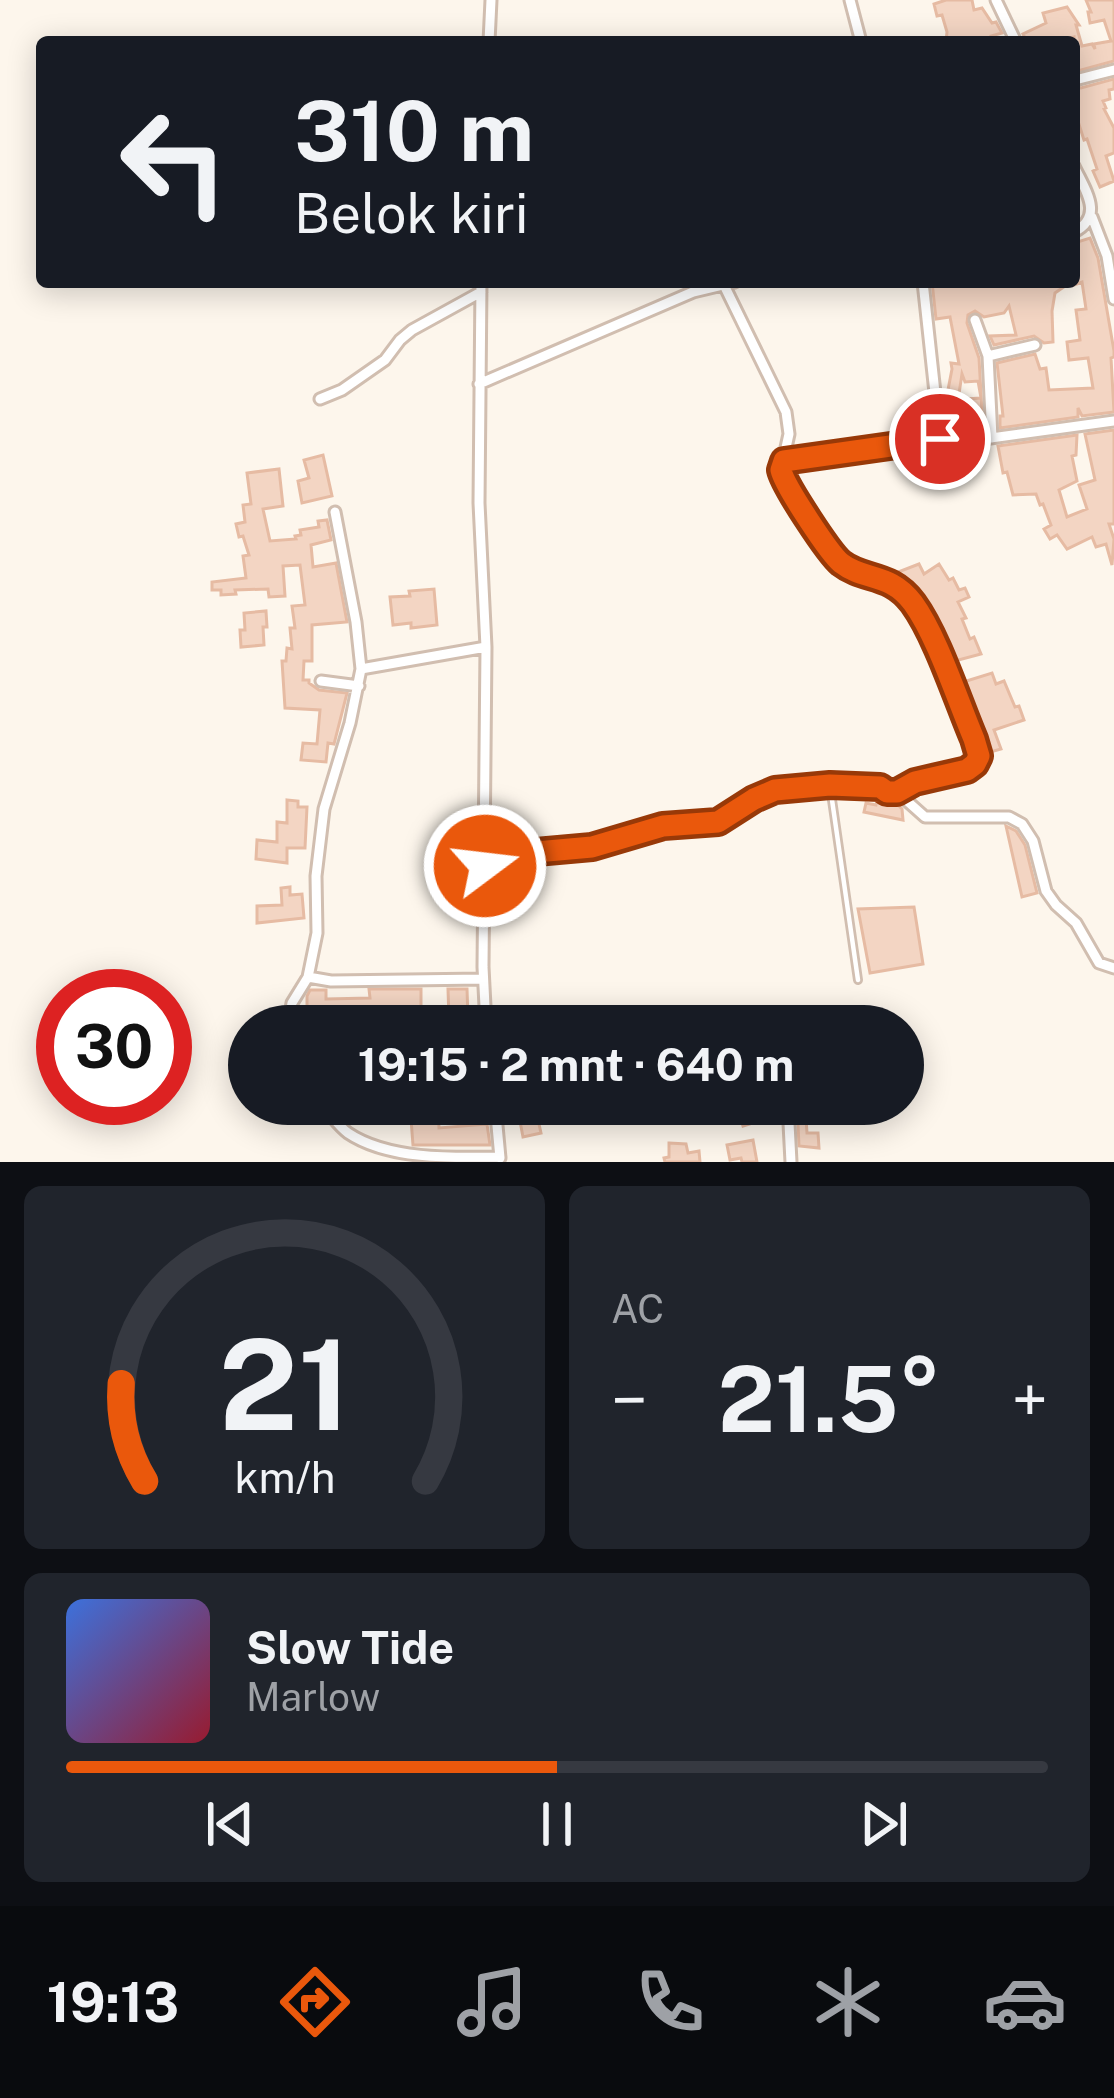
<!DOCTYPE html>
<html lang="id">
<meta charset="utf-8">
<style>
:root{--surface:#171b24;--page:#20242c;--text:#f1f3f6;--muted:#9ea1a6;--line:#363941;--accent:#ea580c}
body{margin:0;font-family:"Public Sans",sans-serif;background:var(--page);color:var(--text);height:100vh;display:flex;flex-direction:column;font-size:45px;white-space:nowrap}
*{box-sizing:border-box;margin:0}
p{font-size:39px;color:var(--muted)}
.icon{flex:none;width:66px;height:66px;fill:none;stroke:currentColor;stroke-width:2;stroke-linecap:round;stroke-linejoin:round}
.map{position:relative;height:1162px;overflow:hidden}
.side{display:flex;flex-direction:column;gap:24px;padding:24px;background:#0d0f14;flex:1}
.side>*{flex:none}
.hud{position:absolute;left:36px;top:36px;width:1044px;height:252px;border-radius:12px;box-shadow:0 6px 30px #0003;background:#171b24;color:var(--text);overflow:hidden}
.speed{position:absolute;left:36px;top:969px;display:flex;gap:24px;font-size:60px;font-weight:700;text-align:center}
.speed>*{display:grid;place-content:center;width:156px;height:156px;border-radius:50%;background:var(--surface);box-shadow:0 6px 30px #0003;line-height:1}
.speed .limit{border:18px solid #d22;background:#fff;color:#111}
.pin{position:absolute;display:grid;place-items:center;width:102px;height:102px;color:#fff;margin:-51px;border:6px solid #fff;border-radius:50%;box-shadow:0 3px 12px #0007}
.me{position:absolute;width:132px;margin:-66px;rotate:75deg;stroke-linejoin:round;filter:drop-shadow(0 0 9px #0008)}
.turn{display:flex;align-items:center;gap:42px;height:252px;padding:0 60px;font-size:54px}
.turn .icon{width:156px;height:156px;stroke-width:2.5}
.turn b{display:block;font-size:84px;line-height:102px}
.big{font-size:90px;font-weight:700;line-height:1.1}
.side .card{flex:1;display:flex;flex-direction:column;justify-content:center;gap:18px;min-width:0;padding:0 42px;border-radius:18px;background:var(--page)}
.side .dial{align-items:center;gap:0}
.dial svg{height:312px;overflow:visible;fill:none;stroke:var(--line);stroke-width:7;stroke-linecap:round;text-anchor:middle}
.dial text{fill:var(--text);stroke:none}
.song{display:flex;align-items:center;gap:36px}
.cover{width:144px;height:144px;border-radius:18px;background:linear-gradient(135deg,hsl(220 70% 55%),hsl(350 70% 35%))}
.played{height:12px;border-radius:6px;background:linear-gradient(90deg,var(--accent) 50%,var(--line) 50%)}
.keys{display:flex;justify-content:space-around;direction:ltr}
.heat{display:flex;justify-content:space-between;align-items:center;font-size:66px;direction:ltr}
.side .tiles{flex:1;display:grid;gap:24px;grid-template-columns:1fr 1fr}
.card:last-child{grid-column:span 2}
.trip{position:absolute;left:228px;top:1005px;width:696px;height:120px;border-radius:60px;background:var(--surface);box-shadow:0 6px 30px #0003;font-weight:700;line-height:120px;text-align:center}
.dock{display:flex;height:192px;justify-content:space-around;align-items:center;background:#090b0e;color:var(--muted)}
.dock .icon{width:84px;height:84px}
.dock .on{color:var(--accent)}
.dock b{font-size:54px;color:var(--text)}
.map>svg:first-child{display:block}
.building{fill:#f3d5c3;stroke:#e6bba3;stroke-width:3}
.lines{fill:none;stroke-linecap:round;stroke-linejoin:round}
.lane-casing{stroke:#d1beb0;stroke-width:10}
.street-casing{stroke:#d1beb0;stroke-width:15}
.lane{stroke:#fff;stroke-width:4.5}
.street{stroke:#fff;stroke-width:9}
.route-casing{stroke:#983908;stroke-width:30}
.route{stroke:#ea580c;stroke-width:21}
</style>
<div class="map">
<svg width="1114" height="1162" viewBox="0 0 1114 1162">
<rect width="100%" height="100%" fill="#fdf6ec"/>
<path class="building" d="M946,0H972L974,10L982,8L992,23L996,22L1002,33L991,36L992,42H946L947,32L942,15L937,16L934,4Z
M1086,0H1114V61L1074,72V37L1053,42H1038V40L1027,42L1023,34L1046,23L1043,13L1067,7L1079,25H1076L1082,46L1092,44L1095,49L1094,44L1111,41L1104,20L1090,23L1088,12H1091Z
M1114,79V89L1109,90L1110,99L1103,101L1106,108L1104,109L1114,128V153L1106,156L1114,181L1100,187L1093,171L1097,169L1087,139L1084,140L1076,115L1074,116V86L1081,88Z
M1090,238L1098,258L1114,351V357L1111,358L1114,412L1082,416L1078,408V417L1000,428V416H1003L997,363L1035,354L1040,369L1046,368L1049,390L1093,388L1088,358L1069,360L1067,342L1080,340L1076,310L1086,309L1082,282L1074,285V243Z
M932,282H1071L1055,293L1052,311L1053,342L1044,343L1034,336L994,345L990,336L1016,335L1009,306L1004,313L984,317L975,311L968,315L967,323L979,358L983,430L970,432L967,399L981,398L978,381L965,382L962,374L953,433L948,432L947,416H949L947,395L952,369L951,363L959,364L950,317L936,319Z
M1114,430V524H1109L1114,539L1112,565L1106,544L1096,547L1092,537L1067,549L1057,535L1050,539L1044,529L1051,525L1043,504L1040,505L1036,494L1013,495L1007,472L1003,473L998,446L1077,435L1076,455L1072,456L1077,481L1059,490L1067,517L1087,509L1079,485L1095,480L1085,434Z
M323,455L332,496L302,503L298,481L309,478L304,460Z
M279,469L283,506L263,509L270,541L296,539L295,536L301,535L300,530L319,527L318,521L327,520L331,540L311,545L313,567L336,563L347,622L312,625V661H304L303,680H309V683L319,690L347,693L334,744L328,743L326,762L301,760L303,743L317,744L320,710L285,708L282,661H286L287,648L292,649L290,628H295L292,606L305,605L300,565L283,566L285,596L269,597L268,589L235,590L236,594L221,595V590H212V582L246,578L243,556L249,555L243,536L239,537L236,524L245,522L243,505L251,504L247,473Z
M919,564L924,574L939,564L949,580L953,578L959,590L965,588L969,597L958,602L966,618L962,619L970,639L974,637L981,654L951,662L933,620L920,596L898,572Z
M434,589L437,625L411,628V623L393,625L390,597L410,596L409,591Z
M266,611L267,627H263L264,645L241,647L240,630H245L244,613Z
M992,673L996,684L1004,681L1015,707L1019,706L1024,720L994,730L1001,749L987,753L982,736L960,683Z
M878,796L894,801L902,809L903,820L864,812L866,803L876,805Z
M287,800L298,801V807H307L305,848H287V863L256,859L257,840L277,842V822L287,823Z
M1006,826L1016,831L1025,845L1037,893L1022,897Z
M290,887V895L302,894L304,918L257,923V906L282,905L281,888Z
M914,907L923,964L870,973L858,909Z
M369,989H421V1007L391,1008L392,1026H371V1018L327,1020V1026H297L300,1011H307V996L310,990H326V999L370,998Z
M448,989H467L468,1018L449,1019Z
M386,1104H438L439,1128L487,1124L490,1145H413L411,1119L349,1122L342,1114L341,1107Z
M508,1104H545L547,1113L537,1115L541,1133L523,1137L519,1116L510,1118Z
M733,1104H758L762,1120L743,1126L740,1116L720,1121L716,1108Z
M797,1104H805L807,1133H818L819,1148L799,1146Z
M753,1140L757,1162H742L741,1158L730,1160L727,1145Z
M669,1143L686,1144L688,1153L699,1151L700,1162H665L664,1158L669,1157Z"/>
<g class="lines">
<g class="lane-casing">
<path id="lane" d="M830,786L858,980
M404,1026L483,1025"/>
</g>
<g class="street-casing">
<path id="street" d="M850,0L861,42
M996,0L1016,42
M489,42L491,0
M1079,79L1114,70
M1074,166C1085,190 1105,216 1074,232
M1092,217L1107,256L1114,299
M481,282L479,503L486,647L483,967L486,1026
M723,283L786,412L789,434L781,470L792,496L842,564L897,586L912,601L925,623L974,739L978,756L975,764L967,770L915,782L897,792
M975,320L988,356L992,438
M988,356L1035,345
M479,384L693,292L735,282
M320,399L342,390L385,360L400,340L412,330L481,292
M940,439L955,443L1114,421
M784,461L940,439L923,282
M335,512L356,622L361,669
M321,681L359,686
M485,866L536,852L592,847L663,826L718,822L754,799L775,790L830,786L880,787L887,792H897L925,817H1009L1022,824L1033,841L1046,891L1056,905L1076,923L1099,963L1114,968
M308,977L331,981L483,979
M288,1026L292,1003L308,977L317,933L316,876L324,809L350,723L361,669L486,647
M321,1104C330,1113 338,1126 348,1133C388,1160 454,1158 500,1157
M495,1104L500,1158
M788,1104L791,1162"/>
</g>
<use href="#lane" class="lane"/>
<use href="#street" class="street"/>
</g>
<g class="lines">
<g class="route-casing">
<path id="route" d="M485,866L536,852L592,847L663,826L718,822L754,799L775,790L830,785L880,787L887,792H897L915,782L967,770L975,764L979,756L974,739C957,699 937,636 913,603C890,572 864,581 841,563C829,553 784,485 781,470L784,461L940,439"/>
</g>
<use href="#route" class="route"/>
</g>
</svg>
<div class="speed"><div class="limit">30</div></div>
<div class="pin" style="left:940px;top:439px;background:#d93025"><svg class="icon" aria-label="arrive" viewBox="0 0 24 24"><path d="M6 21V4h12l-3 4 3 4H6"/></svg></div>
<svg class="me" style="left:485px;top:866px" viewBox="-20 -20 40 40"><circle r="17" fill="#ea580c" stroke="#fff" stroke-width="3"/><path d="M0-11L8 9 0 5-8 9z" fill="#fff"/></svg>
<div class="trip">19:15 · 2 mnt · 640 m</div>
<div class="hud">
<div class="turn"><svg class="icon" aria-label="left" viewBox="0 0 24 24"><path d="M17 20v-9H6M10 6l-5 5 5 5"/></svg><div><b>310 m</b>Belok kiri</div></div>
</div>
</div>
<section class="side">
<div class="tiles">
<div class="card dial"><svg viewBox="0 0 100 80">
<path d="M14 69A42 42 0 1 1 86 69"/>
<path d="M14 69A42 42 0 0 1 8 44" stroke="#ea580c"/>
<text x="50" y="56" font-size="32" font-weight="700">21</text>
<text x="50" y="72" font-size="11">km/h</text>
</svg></div>
<div class="card"><p>AC</p>
<div class="heat"><a>−</a><b class="big">21.5°</b><a>+</a></div>
</div>
<div class="card">
<div class="song"><i class="cover"></i><div><b>Slow Tide</b><p>Marlow</p></div></div>
<div class="played"></div>
<div class="keys"><svg class="icon" aria-label="previous" viewBox="0 0 24 24"><path d="M18 5L8 12l10 7zM5 5v14"/></svg><svg class="icon" aria-label="pause" viewBox="0 0 24 24"><path d="M8 5v14M16 5v14"/></svg><svg class="icon" aria-label="next" viewBox="0 0 24 24"><path d="M6 5l10 7-10 7zM19 5v14"/></svg></div>
</div>
</div>
</section>
<nav class="dock">
<b>19:13</b>
<svg class="icon on" aria-label="directions" viewBox="0 0 24 24"><path d="M12 3l9 9-9 9-9-9zM9 14v-3h6M13 9l2 2-2 2"/></svg>
<svg class="icon" aria-label="music" viewBox="0 0 24 24"><path d="M9 18V5l10-2v13"/><circle cx="6" cy="18" r="3"/><circle cx="16" cy="16" r="3"/></svg>
<svg class="icon" aria-label="phone" viewBox="0 0 24 24"><path d="M5 4h4l2 5-3 2q2 4 5 5l2-3 5 2v4C11 20 4 13 5 4z"/></svg>
<svg class="icon" aria-label="climate" viewBox="0 0 24 24"><path d="M12 3v18M4 7l16 10M4 17L20 7"/></svg>
<svg class="icon" aria-label="car" viewBox="0 0 24 24"><path d="M5 17H2v-5l4-1 3-4h7l3 4 3 1v5h-3M9 17h6M6 11h13"/><circle cx="7" cy="17" r="2"/><circle cx="17" cy="17" r="2"/></svg>
</nav>
